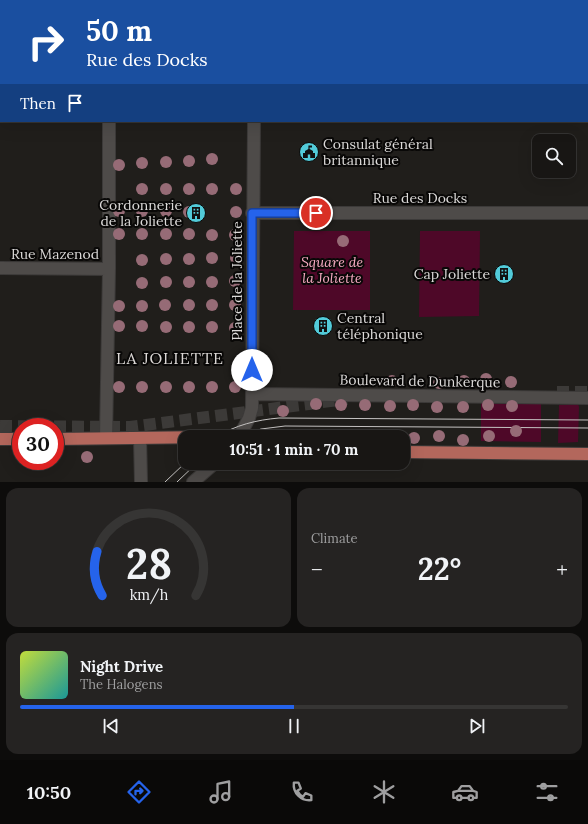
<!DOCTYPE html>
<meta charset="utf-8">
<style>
:root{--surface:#181614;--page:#252322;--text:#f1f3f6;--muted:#9f9fa0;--line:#363534;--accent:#2563eb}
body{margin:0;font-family:Lora,serif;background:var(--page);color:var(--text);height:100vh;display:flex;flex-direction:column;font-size:15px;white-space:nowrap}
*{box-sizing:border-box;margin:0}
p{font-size:13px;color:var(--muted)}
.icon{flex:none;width:22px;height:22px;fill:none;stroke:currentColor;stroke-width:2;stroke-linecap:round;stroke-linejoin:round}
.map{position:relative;height:482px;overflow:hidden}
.side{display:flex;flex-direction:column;gap:6px;padding:6px;background:#0d0c0b;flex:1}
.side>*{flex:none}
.top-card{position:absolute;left:0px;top:0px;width:588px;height:122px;box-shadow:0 4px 16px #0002,0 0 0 1px var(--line);background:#1a4fa0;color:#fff;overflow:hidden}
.buttons{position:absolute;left:532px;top:134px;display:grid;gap:8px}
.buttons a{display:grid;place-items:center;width:44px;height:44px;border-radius:8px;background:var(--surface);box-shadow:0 4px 16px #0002,0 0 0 1px var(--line);font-size:20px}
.speed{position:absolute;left:12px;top:418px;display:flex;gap:8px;font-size:20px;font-weight:700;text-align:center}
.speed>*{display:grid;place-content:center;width:52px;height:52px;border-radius:50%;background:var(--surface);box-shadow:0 4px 16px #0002,0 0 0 1px var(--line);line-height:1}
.speed .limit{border:6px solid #d22;background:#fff;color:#111}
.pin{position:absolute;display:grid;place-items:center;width:34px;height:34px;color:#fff;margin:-17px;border:2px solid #fff;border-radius:50%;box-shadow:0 1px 4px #0007}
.me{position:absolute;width:44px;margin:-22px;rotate:0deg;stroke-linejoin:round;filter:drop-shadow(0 0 3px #0008)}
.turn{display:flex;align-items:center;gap:14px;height:84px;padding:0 20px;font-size:18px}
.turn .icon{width:52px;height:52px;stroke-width:2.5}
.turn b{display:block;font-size:28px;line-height:34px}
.then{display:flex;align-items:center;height:38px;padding:0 20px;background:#0003;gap:8px;font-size:15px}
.big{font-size:30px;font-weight:700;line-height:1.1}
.side .tile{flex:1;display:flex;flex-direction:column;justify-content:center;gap:6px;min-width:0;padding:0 14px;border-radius:12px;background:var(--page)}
.side .dial{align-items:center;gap:0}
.dial svg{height:104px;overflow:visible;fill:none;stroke:var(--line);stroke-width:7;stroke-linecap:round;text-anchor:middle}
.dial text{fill:var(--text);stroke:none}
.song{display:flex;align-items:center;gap:12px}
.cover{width:48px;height:48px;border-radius:6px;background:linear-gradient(135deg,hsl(70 70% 55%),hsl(180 70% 35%))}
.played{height:4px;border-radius:2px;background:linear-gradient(90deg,var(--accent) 50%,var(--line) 50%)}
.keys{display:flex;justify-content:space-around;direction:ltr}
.heat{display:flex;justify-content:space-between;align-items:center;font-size:22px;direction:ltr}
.side .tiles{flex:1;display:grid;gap:6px;grid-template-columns:1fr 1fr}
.tile:last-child{grid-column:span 2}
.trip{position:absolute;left:178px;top:430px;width:232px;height:40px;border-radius:12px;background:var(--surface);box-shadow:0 4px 16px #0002,0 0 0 1px var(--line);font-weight:700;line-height:40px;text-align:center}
.menu{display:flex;height:64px;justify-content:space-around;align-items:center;background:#0a0908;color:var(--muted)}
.menu .icon{width:28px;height:28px}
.menu .current{color:var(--accent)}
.menu b{font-size:18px;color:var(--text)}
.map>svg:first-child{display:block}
.green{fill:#4e0828}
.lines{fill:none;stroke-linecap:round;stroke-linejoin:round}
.highway-tunnel{stroke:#3c3a38;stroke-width:12;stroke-dasharray:12 6;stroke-linecap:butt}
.minor-casing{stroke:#3c3a39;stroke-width:14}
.major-casing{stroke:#3c3a39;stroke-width:14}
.minor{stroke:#4e4b49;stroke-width:12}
.major{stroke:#b3675c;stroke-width:12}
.tram{stroke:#c6c4c3;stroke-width:1}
.tree{fill:#966b76}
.route-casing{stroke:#184099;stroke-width:10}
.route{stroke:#2563eb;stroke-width:7}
.labels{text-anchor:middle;stroke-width:4;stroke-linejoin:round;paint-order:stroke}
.poi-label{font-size:14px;fill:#dcdad9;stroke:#090807;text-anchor:start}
.street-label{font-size:14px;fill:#dcdad9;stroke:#090807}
.park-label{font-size:14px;font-style:italic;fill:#f6aac1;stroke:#090807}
.quarter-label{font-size:16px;letter-spacing:1px;fill:#dcd8d6;stroke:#090807}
</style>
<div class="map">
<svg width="588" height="482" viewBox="0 0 588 482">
<rect width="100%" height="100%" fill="#201e1b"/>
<path class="green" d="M294,231H370V310H293Z
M420,231H480L479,316L419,317Z
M481,403L541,404V442L481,441Z
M578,404L579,407L578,442L558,443L559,405Z"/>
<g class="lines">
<path class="highway-tunnel" d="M557,392H588
M0,426L130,427L347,399"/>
<g class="minor-casing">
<path id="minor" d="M354,1L361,0
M0,3H1
M0,17H1
M0,30H1
M587,33H588
M252,213H588
M0,268L109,269
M252,394L588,398
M239,437L249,418L252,408L254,121
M106,438L109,269V121
M140,438L141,482
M193,482L215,463"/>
</g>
<g class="major-casing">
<path id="major" d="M0,439H21
M55,439L209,437
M403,452L588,454"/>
</g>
<use href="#minor" class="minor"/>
<use href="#major" class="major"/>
<path class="tram" d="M216,437C236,425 256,420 279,418L588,420
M236,437L261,429L285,426L588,428
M165,482L185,463
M177,482L197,463"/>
</g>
<g class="tree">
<circle cx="212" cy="159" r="6"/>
<circle cx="189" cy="161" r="6"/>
<circle cx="166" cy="162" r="6"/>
<circle cx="142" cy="163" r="6"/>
<circle cx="119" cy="165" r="6"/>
<circle cx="142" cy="189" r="6"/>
<circle cx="166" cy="189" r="6"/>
<circle cx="189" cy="189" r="6"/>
<circle cx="212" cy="189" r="6"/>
<circle cx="236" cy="189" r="6"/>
<circle cx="119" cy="211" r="6"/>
<circle cx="142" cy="211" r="6"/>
<circle cx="166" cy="211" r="6"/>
<circle cx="189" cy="212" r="6"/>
<circle cx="236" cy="212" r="6"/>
<circle cx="119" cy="234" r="6"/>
<circle cx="142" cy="234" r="6"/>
<circle cx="166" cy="234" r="6"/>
<circle cx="189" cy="234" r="6"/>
<circle cx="212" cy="235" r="6"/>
<circle cx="235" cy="235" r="6"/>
<circle cx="343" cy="241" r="6"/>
<circle cx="212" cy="258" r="6"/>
<circle cx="236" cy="258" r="6"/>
<circle cx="166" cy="259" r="6"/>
<circle cx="189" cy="259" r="6"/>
<circle cx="142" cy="260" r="6"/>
<circle cx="235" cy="281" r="6"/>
<circle cx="166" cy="282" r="6"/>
<circle cx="189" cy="282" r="6"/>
<circle cx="212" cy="282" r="6"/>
<circle cx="142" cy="283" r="6"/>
<circle cx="165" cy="305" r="6"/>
<circle cx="189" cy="305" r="6"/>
<circle cx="212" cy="305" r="6"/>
<circle cx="235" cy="305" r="6"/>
<circle cx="119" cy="306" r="6"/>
<circle cx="142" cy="306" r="6"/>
<circle cx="119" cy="326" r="6"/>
<circle cx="142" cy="326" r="6"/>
<circle cx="166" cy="327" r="6"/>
<circle cx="189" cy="327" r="6"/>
<circle cx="212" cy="327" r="6"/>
<circle cx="235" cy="328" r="6"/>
<circle cx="486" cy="379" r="6"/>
<circle cx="392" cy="381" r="6"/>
<circle cx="464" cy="381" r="6"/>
<circle cx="511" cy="382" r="6"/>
<circle cx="439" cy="383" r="6"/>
<circle cx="119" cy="387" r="6"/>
<circle cx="142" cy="387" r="6"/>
<circle cx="166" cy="387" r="6"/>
<circle cx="189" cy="387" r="6"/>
<circle cx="212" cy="387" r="6"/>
<circle cx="235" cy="387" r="6"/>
<circle cx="316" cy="404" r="6"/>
<circle cx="341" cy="405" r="6"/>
<circle cx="365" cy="405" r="6"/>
<circle cx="413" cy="405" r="6"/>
<circle cx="488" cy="405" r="6"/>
<circle cx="390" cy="406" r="6"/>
<circle cx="512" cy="406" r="6"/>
<circle cx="437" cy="407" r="6"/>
<circle cx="463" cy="407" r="6"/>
<circle cx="283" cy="411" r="6"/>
<circle cx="516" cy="431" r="6"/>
<circle cx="439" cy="436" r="6"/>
<circle cx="489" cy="436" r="6"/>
<circle cx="414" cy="438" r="6"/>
<circle cx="463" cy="440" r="6"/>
<circle cx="87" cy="457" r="6"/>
</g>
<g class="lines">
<g class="route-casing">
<path id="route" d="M252,370V213H316"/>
</g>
<use href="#route" class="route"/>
</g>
<defs>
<g id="civic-disc" transform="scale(1)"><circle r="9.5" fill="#52cbd9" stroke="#090807"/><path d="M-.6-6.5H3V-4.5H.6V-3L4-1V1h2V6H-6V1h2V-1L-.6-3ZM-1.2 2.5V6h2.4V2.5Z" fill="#111"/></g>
<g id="building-disc" transform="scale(1)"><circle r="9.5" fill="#52cbd9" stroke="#090807"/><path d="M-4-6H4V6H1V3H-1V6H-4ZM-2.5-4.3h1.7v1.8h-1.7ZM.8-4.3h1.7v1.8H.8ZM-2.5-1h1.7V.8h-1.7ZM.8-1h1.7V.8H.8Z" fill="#111"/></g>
</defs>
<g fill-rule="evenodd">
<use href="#civic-disc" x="309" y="152"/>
<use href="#building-disc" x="196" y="213"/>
<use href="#building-disc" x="504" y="274"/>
<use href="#building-disc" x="323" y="326"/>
</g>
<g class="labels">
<g class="poi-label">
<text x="323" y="149">Consulat général<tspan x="323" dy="16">britannique</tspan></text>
<text x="182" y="210" text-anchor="end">Cordonnerie<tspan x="182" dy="16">de la Joliette</tspan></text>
<text x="490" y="279" text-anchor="end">Cap Joliette</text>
<text x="337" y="323">Central<tspan x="337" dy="16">téléphonique</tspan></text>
</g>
<g class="street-label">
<text x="420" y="203">Rue des Docks</text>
<text x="55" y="259">Rue Mazenod</text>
<text transform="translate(237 281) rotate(-90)" y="5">Place de la Joliette</text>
<text transform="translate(420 381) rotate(1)" y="5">Boulevard de Dunkerque</text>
</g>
<g class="park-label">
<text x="332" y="267">Square de<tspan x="332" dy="16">la Joliette</tspan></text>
</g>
<g class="quarter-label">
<text x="170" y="364">LA JOLIETTE</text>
</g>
</g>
</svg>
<div class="buttons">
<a><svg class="icon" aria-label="search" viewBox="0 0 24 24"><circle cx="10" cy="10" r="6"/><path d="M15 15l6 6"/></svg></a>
</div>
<div class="speed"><div class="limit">30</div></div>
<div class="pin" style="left:316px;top:213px;background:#d93025"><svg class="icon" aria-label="arrive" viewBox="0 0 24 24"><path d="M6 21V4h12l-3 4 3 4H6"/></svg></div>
<svg class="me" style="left:252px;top:370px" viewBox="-20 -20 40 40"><circle r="19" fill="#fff"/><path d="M0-13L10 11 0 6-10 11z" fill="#2563eb"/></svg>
<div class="trip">10:51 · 1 min · 70 m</div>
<div class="top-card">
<div class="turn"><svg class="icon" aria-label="right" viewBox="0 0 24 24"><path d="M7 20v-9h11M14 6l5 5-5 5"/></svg><div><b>50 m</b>Rue des Docks</div></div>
<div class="then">Then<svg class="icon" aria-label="arrive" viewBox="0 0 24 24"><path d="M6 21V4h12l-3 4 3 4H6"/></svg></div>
</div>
</div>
<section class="side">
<div class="tiles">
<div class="tile dial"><svg viewBox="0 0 100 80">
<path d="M14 69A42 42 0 1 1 86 69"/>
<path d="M14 69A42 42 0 0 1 10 35" stroke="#2563eb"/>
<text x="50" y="56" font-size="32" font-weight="700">28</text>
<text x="50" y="72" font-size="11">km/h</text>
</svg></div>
<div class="tile"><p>Climate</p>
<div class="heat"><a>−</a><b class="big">22°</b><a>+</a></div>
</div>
<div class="tile">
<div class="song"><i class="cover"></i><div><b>Night Drive</b><p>The Halogens</p></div></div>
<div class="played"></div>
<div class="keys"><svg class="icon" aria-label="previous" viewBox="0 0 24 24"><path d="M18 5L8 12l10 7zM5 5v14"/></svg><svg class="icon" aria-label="pause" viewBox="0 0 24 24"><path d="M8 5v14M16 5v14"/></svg><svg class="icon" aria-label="next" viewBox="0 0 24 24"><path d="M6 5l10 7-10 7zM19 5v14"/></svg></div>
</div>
</div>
</section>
<nav class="menu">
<b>10:50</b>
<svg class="icon current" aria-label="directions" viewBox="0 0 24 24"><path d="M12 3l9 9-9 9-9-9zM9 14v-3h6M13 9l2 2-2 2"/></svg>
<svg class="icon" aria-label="music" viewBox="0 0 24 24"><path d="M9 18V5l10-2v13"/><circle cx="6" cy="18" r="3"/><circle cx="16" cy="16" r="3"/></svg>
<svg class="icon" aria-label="phone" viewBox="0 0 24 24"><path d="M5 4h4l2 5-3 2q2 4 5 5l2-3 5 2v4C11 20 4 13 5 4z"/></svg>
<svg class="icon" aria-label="climate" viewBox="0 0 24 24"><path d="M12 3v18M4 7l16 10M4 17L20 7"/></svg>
<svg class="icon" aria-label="car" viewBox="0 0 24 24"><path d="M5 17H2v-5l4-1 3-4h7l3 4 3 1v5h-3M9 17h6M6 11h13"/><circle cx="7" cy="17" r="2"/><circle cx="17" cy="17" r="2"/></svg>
<svg class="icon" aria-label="filters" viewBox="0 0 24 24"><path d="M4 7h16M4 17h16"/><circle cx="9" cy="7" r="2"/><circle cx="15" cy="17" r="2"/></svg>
</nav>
